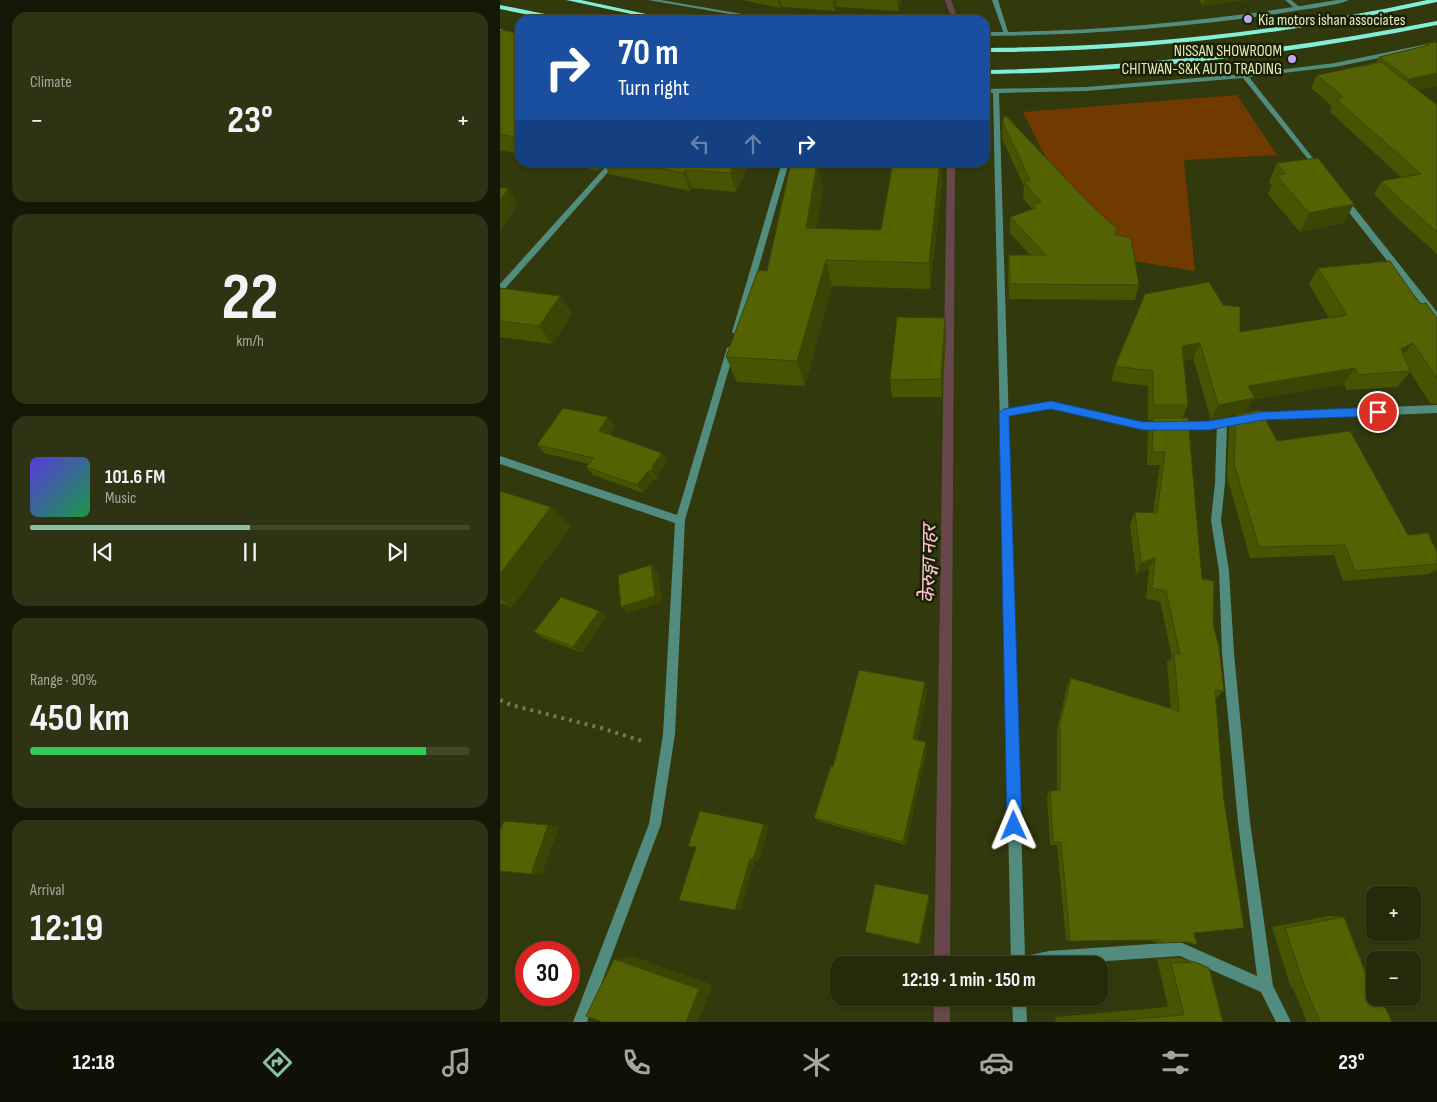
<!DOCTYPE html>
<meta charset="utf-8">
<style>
:root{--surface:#252b0a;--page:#2d3313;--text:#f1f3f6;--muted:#a3a79c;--line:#42472b;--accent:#8abfa5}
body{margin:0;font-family:"Sofia Sans Condensed","Noto Sans Devanagari",sans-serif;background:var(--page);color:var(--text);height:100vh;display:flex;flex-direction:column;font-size:19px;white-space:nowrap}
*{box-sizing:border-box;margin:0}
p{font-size:16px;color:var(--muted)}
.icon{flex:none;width:28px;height:28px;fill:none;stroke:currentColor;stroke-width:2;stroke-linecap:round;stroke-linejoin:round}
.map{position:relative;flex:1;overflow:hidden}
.drawer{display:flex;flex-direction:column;gap:12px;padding:12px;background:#141806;width:500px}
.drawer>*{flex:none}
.banner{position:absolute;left:15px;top:15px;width:475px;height:152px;border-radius:15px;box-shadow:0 1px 4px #0004,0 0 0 1px var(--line);background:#1a4fa0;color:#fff;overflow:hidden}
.controls{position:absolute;left:866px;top:886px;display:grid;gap:10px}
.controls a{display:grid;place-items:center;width:55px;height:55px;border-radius:10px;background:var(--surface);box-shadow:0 1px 4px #0004,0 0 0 1px var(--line);font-size:25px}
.speed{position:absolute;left:15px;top:941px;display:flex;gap:10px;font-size:25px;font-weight:700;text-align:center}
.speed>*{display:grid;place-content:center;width:65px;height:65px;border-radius:50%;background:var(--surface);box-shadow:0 1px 4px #0004,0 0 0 1px var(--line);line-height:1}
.speed .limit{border:8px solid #d22;background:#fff;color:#111}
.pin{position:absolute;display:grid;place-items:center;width:42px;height:42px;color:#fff;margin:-21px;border:2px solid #fff;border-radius:50%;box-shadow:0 1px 5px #0007}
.me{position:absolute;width:55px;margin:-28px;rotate:359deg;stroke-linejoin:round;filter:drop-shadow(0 0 4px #0008)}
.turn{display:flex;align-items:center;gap:18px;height:105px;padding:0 20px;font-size:22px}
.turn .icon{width:65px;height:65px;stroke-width:2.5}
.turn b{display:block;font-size:35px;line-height:42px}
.lanes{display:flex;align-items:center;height:48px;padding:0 20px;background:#0003;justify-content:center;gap:25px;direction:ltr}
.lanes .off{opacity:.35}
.big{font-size:38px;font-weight:700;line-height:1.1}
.drawer .card{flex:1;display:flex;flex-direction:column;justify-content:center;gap:8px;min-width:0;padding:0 18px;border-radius:15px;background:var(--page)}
.drawer .dial{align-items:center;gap:0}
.dial b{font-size:65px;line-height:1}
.song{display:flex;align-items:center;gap:15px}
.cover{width:60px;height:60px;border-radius:8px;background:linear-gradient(135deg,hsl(250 70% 55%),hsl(140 70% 35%))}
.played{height:5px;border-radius:2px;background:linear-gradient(90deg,var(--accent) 50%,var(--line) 50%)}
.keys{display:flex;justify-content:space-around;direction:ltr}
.heat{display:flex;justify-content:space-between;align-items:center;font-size:28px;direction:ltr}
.charge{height:8px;border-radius:4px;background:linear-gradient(90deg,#34c759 90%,var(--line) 0)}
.trip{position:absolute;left:330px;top:956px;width:278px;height:50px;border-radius:15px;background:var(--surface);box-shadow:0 1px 4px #0004,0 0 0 1px var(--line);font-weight:700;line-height:50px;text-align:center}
.tab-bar{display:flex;height:80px;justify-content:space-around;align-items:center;background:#0f1104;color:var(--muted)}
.tab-bar .icon{width:35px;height:35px}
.tab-bar .current{color:var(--accent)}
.tab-bar b{font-size:22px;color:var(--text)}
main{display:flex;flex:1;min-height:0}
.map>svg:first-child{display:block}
.green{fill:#713a00}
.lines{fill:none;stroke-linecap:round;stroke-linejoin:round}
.stream{fill:#68474b;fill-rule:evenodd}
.path{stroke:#727a50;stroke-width:4;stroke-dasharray:3 5;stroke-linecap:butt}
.service{fill:#528c7f;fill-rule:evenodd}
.minor{fill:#528c7f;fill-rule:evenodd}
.trunk{fill:#83eed8;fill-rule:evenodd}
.wall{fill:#495403}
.shaded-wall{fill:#3c4503}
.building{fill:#556204;stroke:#3c4503}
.route{fill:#1a73e8;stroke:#114b97}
.poi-dot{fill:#c0a8f3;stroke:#1a1f00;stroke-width:2}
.labels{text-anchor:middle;stroke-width:5;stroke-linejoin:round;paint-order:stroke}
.far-poi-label{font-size:16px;fill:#e2ecc4;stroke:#1a1f00;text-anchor:start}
.water-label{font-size:20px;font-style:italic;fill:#f9c0d2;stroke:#1a1f00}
</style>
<main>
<section class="drawer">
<div class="card"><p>Climate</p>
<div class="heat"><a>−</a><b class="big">23°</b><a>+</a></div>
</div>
<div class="card dial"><b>22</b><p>km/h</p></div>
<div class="card">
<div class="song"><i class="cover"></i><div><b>101.6 FM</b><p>Music</p></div></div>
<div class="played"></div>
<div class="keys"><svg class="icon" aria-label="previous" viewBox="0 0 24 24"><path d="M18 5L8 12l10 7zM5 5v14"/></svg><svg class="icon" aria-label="pause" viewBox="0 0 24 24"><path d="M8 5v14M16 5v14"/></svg><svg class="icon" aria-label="next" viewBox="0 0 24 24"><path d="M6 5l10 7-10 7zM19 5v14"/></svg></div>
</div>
<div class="card"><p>Range · 90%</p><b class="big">450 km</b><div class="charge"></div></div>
<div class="card"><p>Arrival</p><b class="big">12:19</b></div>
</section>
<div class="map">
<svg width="937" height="1022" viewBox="0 0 937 1022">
<rect width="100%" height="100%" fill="#31390d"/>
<path class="green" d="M737,95L777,155L684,160L695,271L634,261L560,186L523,112Z"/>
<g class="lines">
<path class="stream" d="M445,0H451L458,20H452Z
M447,162H455L450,965H434Z
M434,998H450V1022H434Z"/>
<path class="path" d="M0,700L11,705L101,728L142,741"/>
<path class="service" d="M148,0H161L277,20H264Z
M837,0H849C837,6 797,10 782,13C683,28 585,35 485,36V32C603,32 720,20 837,0Z
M551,402L643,422H662L667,426C655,441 571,408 550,409C535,409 519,414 504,417L499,413L504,409Z
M937,405V413L761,420L709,430H677L672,426L677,422H709L761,412Z"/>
<path class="minor" d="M492,0H498L509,35L504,34Z
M785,0H791L802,9L797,10Z
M0,29L20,34V38L0,33Z
M937,42V46L835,67L749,77L820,167V169H816L743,78L586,91L499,93L525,956L549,951L680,942L757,976L738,822L722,653L719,571L711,520L715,483L717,423L722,419L727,423L725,483L721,520L729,571L734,653L750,822L773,986L791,1022H776L761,992L680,956L549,965H511L493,93H485V89L586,87L745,74L835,63Z
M110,162H117L3,291L0,292V284Z
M282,162H289L240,332L236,335L232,332Z
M840,197H846L937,312V321L934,320L840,201Z
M231,345L235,348L185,520L175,734L161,824L87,1022H73L149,824L163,734L175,523L0,464V456L177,515L227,348Z
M512,998H526L527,1022H513Z"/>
<path class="trunk" d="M66,0H81L174,20H159Z
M927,0H937V2C787,35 639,52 485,52V48C634,47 781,32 927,0Z
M0,5L65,18L69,20H54L0,9Z
M937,21V25C787,55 638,72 485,74V70C638,67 787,50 937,21Z"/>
</g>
<path class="wall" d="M242,0H402L398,11L337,7L334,11L282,7L280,8Z
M699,0H747L703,6Z
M0,32L20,34V154L0,150Z
M937,42V86L917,90L937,105V254L895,216L874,194L882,181L902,178L830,112L832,106L811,88L817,75L876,63L879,57L925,46L926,43Z
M503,118L590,204L617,229L616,235L639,285L635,300L509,299L508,271L509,255H530L510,233V217L532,209L523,198L524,186L502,139Z
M58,162H250L236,192L192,188L190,191L109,174L105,165L99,171Z
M777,163L844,223L800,232L768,194L772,185L769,182Z
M442,183L430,289L332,286L305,386L237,382L226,357L267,271L323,190L316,228L381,230Z
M818,268L920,304L937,318V404L930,403L910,372L897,387L847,390L844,384L754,399L711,420L693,358L684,360L688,405L682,418L702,579L713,624L724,691L716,698L694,933L697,945L684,942L661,943L653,942L652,940L570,941L566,940L557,845H550L547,795L550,791L557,790V730L567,686L571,678L671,709L667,662L672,657L660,601L646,599L649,569L636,574L630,524L635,512L653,513L660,465H647L648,432L652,420H648V386L611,381L615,366L740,332L829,318L809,284Z
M0,288L60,296L72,314L52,344L0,337Z
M445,318L446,337L442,397H392L390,380Z
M736,415L777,441L908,535L936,550L937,549V573L936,569L929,574L843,581L834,555L750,558L727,477L729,428Z
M115,426L109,435L168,461L160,472L157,480L154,479L143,493L93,475L86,467L89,464L44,453L37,445Z
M0,491L71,526L12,607L0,603Z
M99,611L107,617L82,653L43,638L34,632Z
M425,682L427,691L417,740L427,749L406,845L321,822L314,818L333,767Z
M829,916L844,917L878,1003L884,1005L892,1022H807L793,988H791L772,927Z
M680,958L695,962L723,1022H556L555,1017L668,1007L657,959Z"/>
<path class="shaded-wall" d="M278,0H280L282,7L280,8Z
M333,0H336L337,7L334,11Z
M397,0H402L398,11Z
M705,0H747L703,6Z
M937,73V86L902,93L909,79Z
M95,162H104L105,165L99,171Z
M236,162H250L236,192L230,173Z
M440,162H441L442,183L430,289L429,263Z
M317,163L323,190L312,254L306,228Z
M185,170L192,188L190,191L183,173Z
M8,188L18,204L0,233V201Z
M854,204L844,223L800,232L809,213Z
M326,260L332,286L305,386L297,361Z
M60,296L72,314L52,344L39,326Z
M445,318L446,337L442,397L441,379Z
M700,343L693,358L677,361L682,346Z
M913,343L901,358V349Z
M855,368L844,384L754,399L746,413L711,420L718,405L748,386Z
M108,417L115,426L106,440L99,431Z
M162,453L168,461L160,472L157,480L151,472L154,464Z
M148,471L154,479L143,493L137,485Z
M51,507L71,526L12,607L0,599V574Z
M655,558L649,569L636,574L641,563Z
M151,565L158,571L162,602L128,613L121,607Z
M99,611L107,617L82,653L73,647Z
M425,682L427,691L415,747L413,739Z
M426,742L427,749L406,845L403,842Z
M264,824L269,827L259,861H255L241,910H235L250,859Z
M48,825L59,827L42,875L31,874Z
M429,895H430L421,943L419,944Z
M132,956L213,985L198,1022H186L114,959Z
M0,1020L7,1022H0Z"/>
<path class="building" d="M2,30L20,34V138L0,134V32Z
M937,42V73L909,79L879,57L929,45L926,43Z
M881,62L937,105V232L903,202L882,181L921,174L836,99L843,97L817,75Z
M506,116L590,204L617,229L614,234L631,238L639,285L510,284L509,255H546L510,217L536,208L533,205L541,202L524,182L530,180L503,123V118Z
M818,158L854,204L809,213L776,175L785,174L777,163Z
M134,162H236L230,173L185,170L183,173Z
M291,162H313L317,163L306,228L381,230L393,162H440L429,263L326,260L297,361L226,357L258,270L267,271Z
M0,188H8L0,201Z
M890,261L920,304L926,303L937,318V378L913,343L901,349L910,371L858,375L855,368L748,386L755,398L718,405L700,343L682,346L688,405H653V371L615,366L645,294L709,282L723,305L740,307V332L847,315L818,268Z
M0,288L60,296L39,326L0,321Z
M397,317L445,318L441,379L390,380Z
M63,408L108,417L99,431L162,453L154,464L151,472L148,471L137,485L86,467L94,458L37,445Z
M760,410L777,441L850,431L908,535L928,533L937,552V564L855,571L845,545L759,547L734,464L736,415Z
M653,418H688L702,579L714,581L713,624L719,647L724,691L715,690L724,801L744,928L694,933L697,945L689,942L661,943L660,940L570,941L561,842H553L550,791L560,790V723L571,678L679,711L674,654H680L666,591L652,588L655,558L641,563L635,512L657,513L665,452H652Z
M0,491L51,507L0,574Z
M151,565L155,596L121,607L118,575Z
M61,597L99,611L73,647L34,632Z
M359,670L425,682L413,739L426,742L403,842L314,818L331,766L333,767Z
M200,811L264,824L253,860L250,859L235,910L179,900L196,847L188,846Z
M4,821L48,825L31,874L0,871V831Z
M375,884L429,895L419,944L365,932Z
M844,917L875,998L879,1006L884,1005L892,1022H820L807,991H806L785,928Z
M114,959L199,989L186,1022H102L86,1016Z
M695,962L709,968L723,1022H598L684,1015L671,963Z"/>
<path class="route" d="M551,401L643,422L709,421L762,412L878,407L884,412L878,416L762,420L709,430H643L551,409L509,416L522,826L520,831L514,834L509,831L507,826L499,413L504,409Z"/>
<g class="poi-dot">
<circle cx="748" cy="19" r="5"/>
<circle cx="792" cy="59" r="5"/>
</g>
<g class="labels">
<g class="far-poi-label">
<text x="758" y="25">Kia motors ishan associates</text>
<text x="782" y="56" text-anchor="end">NISSAN SHOWROOM<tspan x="782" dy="18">CHITWAN-S&amp;K AUTO TRADING</tspan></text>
</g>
<g class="water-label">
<text transform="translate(428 564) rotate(-89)" y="7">केेरुङ्गा नहर</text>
</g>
</g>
</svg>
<div class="controls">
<a>+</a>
<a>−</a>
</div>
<div class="speed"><div class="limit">30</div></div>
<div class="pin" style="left:878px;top:412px;background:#d93025"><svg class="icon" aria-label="arrive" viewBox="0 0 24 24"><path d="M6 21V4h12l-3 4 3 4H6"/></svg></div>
<svg class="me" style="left:514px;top:826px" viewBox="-20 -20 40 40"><path d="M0-17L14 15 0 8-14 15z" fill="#1a73e8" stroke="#fff" stroke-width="4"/></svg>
<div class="trip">12:19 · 1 min · 150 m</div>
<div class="banner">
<div class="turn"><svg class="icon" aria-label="right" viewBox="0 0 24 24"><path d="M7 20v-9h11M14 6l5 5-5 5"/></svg><div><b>70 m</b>Turn right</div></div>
<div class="lanes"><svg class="icon off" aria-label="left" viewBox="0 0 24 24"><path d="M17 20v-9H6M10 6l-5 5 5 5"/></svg><svg class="icon off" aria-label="ahead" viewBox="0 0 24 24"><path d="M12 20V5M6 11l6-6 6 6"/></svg><svg class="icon" aria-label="right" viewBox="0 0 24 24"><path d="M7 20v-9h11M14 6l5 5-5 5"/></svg></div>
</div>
</div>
</main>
<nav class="tab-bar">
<b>12:18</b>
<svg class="icon current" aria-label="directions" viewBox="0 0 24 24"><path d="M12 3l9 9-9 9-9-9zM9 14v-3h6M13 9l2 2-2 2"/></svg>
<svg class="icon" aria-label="music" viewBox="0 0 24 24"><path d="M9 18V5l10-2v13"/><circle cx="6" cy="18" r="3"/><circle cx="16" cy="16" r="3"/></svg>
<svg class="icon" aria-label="phone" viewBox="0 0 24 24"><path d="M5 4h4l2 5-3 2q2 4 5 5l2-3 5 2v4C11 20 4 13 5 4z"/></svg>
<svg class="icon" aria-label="climate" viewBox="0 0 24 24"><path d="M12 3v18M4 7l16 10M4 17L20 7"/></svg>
<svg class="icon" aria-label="car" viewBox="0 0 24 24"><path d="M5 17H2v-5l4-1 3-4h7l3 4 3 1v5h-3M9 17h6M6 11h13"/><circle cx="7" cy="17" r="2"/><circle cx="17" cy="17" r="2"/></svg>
<svg class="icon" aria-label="filters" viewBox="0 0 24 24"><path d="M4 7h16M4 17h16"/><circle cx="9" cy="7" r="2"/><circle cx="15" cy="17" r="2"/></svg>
<b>23°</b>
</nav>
